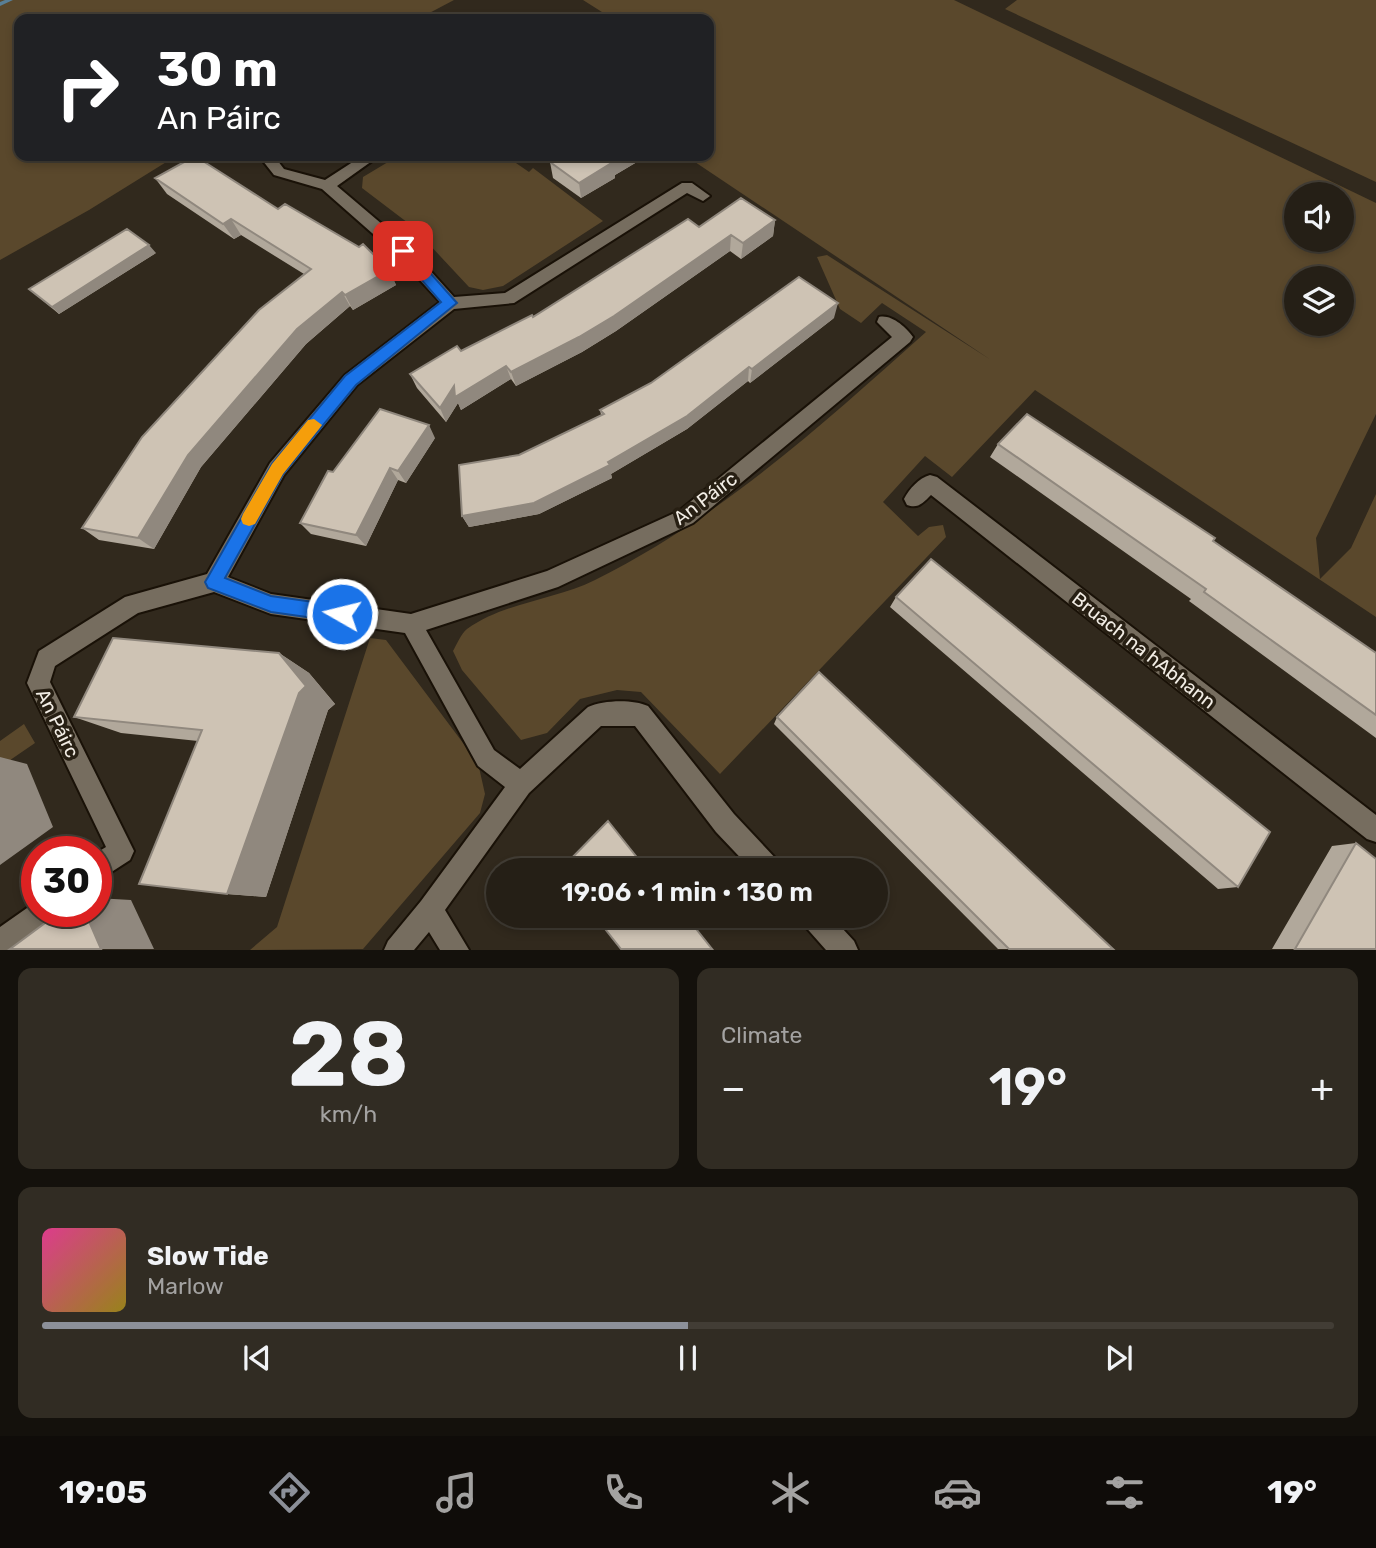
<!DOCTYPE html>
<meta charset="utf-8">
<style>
:root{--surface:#251f16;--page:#312c23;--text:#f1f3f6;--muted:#a3a2a1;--line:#423d35;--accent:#8c9099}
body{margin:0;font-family:Rubik,sans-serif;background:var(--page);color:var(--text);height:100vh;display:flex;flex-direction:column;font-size:26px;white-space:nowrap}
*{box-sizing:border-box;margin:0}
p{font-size:23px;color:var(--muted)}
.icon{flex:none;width:38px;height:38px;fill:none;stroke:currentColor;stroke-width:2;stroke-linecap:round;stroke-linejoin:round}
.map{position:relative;height:950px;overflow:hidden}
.sheet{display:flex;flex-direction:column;gap:18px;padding:18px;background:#14110c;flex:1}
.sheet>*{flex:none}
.hud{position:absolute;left:14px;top:14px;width:700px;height:147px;border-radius:14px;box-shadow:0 4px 10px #0003,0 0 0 2px var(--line);background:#202124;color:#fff;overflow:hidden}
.fabs{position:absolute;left:1284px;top:182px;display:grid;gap:14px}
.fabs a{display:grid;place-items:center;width:70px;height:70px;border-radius:50%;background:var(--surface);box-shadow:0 4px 10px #0003,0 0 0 2px var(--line);font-size:35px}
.speed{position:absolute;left:21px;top:836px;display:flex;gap:14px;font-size:35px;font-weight:700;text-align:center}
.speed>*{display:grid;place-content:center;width:91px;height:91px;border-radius:50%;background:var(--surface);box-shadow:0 4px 10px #0003,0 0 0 2px var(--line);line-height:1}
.speed .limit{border:10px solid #d22;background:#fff;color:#111}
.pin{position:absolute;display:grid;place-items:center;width:60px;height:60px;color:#fff;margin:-30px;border-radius:14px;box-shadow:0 4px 10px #0006}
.me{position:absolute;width:77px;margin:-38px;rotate:278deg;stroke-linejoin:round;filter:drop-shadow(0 0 5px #0008)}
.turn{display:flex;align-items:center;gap:24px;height:147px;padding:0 28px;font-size:32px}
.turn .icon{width:91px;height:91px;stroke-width:2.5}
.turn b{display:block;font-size:49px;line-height:60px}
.big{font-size:52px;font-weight:600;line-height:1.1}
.sheet .tile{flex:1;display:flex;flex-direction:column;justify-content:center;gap:10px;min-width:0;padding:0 24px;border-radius:14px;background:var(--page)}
.sheet .dial{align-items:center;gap:0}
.dial b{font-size:91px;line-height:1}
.song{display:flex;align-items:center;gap:21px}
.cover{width:84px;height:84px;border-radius:10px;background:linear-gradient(135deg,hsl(330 70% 55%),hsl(50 70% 35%))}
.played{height:7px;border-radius:4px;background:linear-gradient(90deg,var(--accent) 50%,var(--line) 50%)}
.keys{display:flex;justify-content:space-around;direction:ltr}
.heat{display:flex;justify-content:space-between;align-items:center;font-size:38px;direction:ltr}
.sheet .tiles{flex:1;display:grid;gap:18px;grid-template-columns:1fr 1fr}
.tile:last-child{grid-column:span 2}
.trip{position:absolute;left:486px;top:858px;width:402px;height:70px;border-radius:35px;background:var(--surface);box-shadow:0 4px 10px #0003,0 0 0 2px var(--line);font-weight:600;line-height:70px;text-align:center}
.tabs{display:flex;height:112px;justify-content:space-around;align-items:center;background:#0f0c09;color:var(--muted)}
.tabs .icon{width:49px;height:49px}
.tabs .active{color:var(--accent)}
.tabs b{font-size:32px;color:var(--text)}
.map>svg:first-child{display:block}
.green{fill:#5a482c;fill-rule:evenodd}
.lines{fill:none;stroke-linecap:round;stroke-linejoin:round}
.stream{fill:#587f97;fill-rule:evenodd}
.minor-casing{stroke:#191107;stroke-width:4}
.minor{fill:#766d5f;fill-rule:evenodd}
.wall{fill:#b1a89b}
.shaded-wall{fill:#90887e}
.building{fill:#cec3b4;stroke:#90887e;stroke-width:2}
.route{fill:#1a73e8;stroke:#114b97;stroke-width:2}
.slow{fill:#f59e0b}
.labels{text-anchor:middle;stroke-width:7;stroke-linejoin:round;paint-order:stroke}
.street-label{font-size:19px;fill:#f2ede5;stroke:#271f13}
</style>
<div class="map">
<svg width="1376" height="950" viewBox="0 0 1376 950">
<rect width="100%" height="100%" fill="#31291d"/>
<path class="green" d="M0,0H454L418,19H19V156H176L89,210L0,260Z
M583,0H954L1376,203V414L1316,538L1320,579L1351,548L1376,494V617L1035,390L952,477L925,456L883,502L918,536L929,527L943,525L946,537L720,774L641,692L617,690L580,699L547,733L521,740L462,670L453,651C457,644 461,634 467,629C505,602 555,600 595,580C720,518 823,424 926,332L882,303L861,323L840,309L817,257L827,255L991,360L686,156H709V19H613ZM1342,194V240H1297V194ZM1297,278H1342V324H1297Z
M1017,0H1376V182L1005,9Z
M398,156H506L529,172L533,168L603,221L503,286L483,290L469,287L412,226L362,188L363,177Z
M370,638L386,640L478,763L485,794L480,813L363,949L250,950L277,927Z
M24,724L35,743L0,767V741Z"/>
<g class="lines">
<path class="stream" d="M5,0H13L0,6V2Z"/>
<g class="minor-casing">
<path id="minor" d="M259,156H274L284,169L325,180L362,156H379L337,186L409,247L454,297L505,293L682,183H692L710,196L703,201L687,193L514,303L454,309L357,385L284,475L228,577L271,594L411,614L547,571L679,511L892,337L877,322L879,317C891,314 906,327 913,337L910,342L693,523L558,587L426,630L494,750L520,769L588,707C603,700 633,699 648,706L734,814L778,861L782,870H752L716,832L635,726H601L529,793L445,910L469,950H440L429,932L414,950H384L388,941L421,901L505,787L478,766L405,633L271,614L214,592L138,613L55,666L50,682L134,851L130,860L96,882V853L106,847L27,683L39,651L125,597L207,574L270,463L345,375L440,302L397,255L322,189L274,175Z
M930,475L937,477L1376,815V842L1367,839L931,495C923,503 918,509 907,505L904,499C909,489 919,478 930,475Z
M37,901V912H54L50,921L13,950H0V927Z
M799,915H830L854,941L858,950H826L803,924Z"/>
</g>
<use href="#minor" class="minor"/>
</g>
<path class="wall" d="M562,156H647L615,175V178L581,198L553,178L550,162Z
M155,178L278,209L389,270L396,285L353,310L350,306L306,344L201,467L154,549L99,540L82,528L304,274L241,235L234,239L167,194Z
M775,220L773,236L741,259L730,251L616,331L582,352L516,386L511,379L461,410L458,403L446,422L417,388L410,374L533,317L699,227Z
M156,253L59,314L29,289Z
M834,318L750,383L748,381L687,429L611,474L612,478L539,514L469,527L462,516L519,455L601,415L600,410Z
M435,438L406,483L398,480L366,546L311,534L300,523L333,472Z
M998,444L1213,541L1376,653V738L1189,601L1191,599L990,457Z
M896,597L1238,887L1218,889L890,607Z
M279,653L309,673L335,704L328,710L266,897L227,894L198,741L121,733L74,717Z
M777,717L1113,949H998L774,724Z
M1356,843L1376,949H1272L1332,846Z"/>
<path class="shaded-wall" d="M620,156H647L615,175V178L581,198L579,183Z
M231,219L241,235L234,239L223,224Z
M775,220L773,236L741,259L743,243Z
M731,235L730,251L616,331L582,352L516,386L511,372Z
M149,245L156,253L59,314L52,307Z
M389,270L396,285L353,310L345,295Z
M342,292L350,306L306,344L201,467L154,549L138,538L188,455L297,329Z
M838,303L834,318L750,383L752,369Z
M506,366L511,379L461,410L458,403L446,422L440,408L454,386Z
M749,367L748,381L687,429L611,474L612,478L539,514L469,527L462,516L608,462Z
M429,425L435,438L406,483L398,471Z
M390,468L398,480L366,546L356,535Z
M279,653L309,673L335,704L328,710L266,897L227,894Z
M0,757L27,764L53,827L0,865Z
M96,898L131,900L154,949H101L85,912H96Z"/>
<path class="building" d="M195,156L278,209L285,204L359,247L363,244L389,270L345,295L342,292L297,329L188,455L138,538L82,528L142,437L259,310L311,269L231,219L223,224L155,178Z
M562,156H620L611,161L613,162L579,183L550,162Z
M741,198L775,220L743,243L731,235L614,316L579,337L511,372L506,366L455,397L454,386L440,408L410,374L457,346L461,351L532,315L533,317L688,219L699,227Z
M127,229L149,245L52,307L29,289Z
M799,277L838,303L752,369L749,367L687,416L608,462L610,465L534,503L462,516L459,465L519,455L604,414L600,410L651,383Z
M380,409L429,425L398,471L390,468L356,535L300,523L328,471L333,472Z
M1027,414L1215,538L1213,541L1376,653V715L1204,592L1206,589L998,444Z
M931,559L1270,832L1238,887L896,597Z
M113,638L279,653L306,686L299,693L227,894L139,884L202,730L74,717Z
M819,672L1113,949H1009L777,717Z
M608,821L647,870H560Z
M1356,843L1376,859V949H1295Z
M60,912H85L101,949H10Z
M594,915H685L712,949H621Z"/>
<path class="route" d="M403,246L408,248L457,303L356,385L283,474L225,578L271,596L342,606L348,608L351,614L348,620L342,622L271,612L208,588L205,582L208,577L272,464L345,376L441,302L399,254L397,251Z"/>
<path class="slow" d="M314,419L322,425L319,429L283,474L255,524L249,526L243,524L241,519L243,514L272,464L308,420Z"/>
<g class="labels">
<g class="street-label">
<text transform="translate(705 498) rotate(-37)" y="7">An Páirc</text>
<text transform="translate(1144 650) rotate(38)" y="7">Bruach na hAbhann</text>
<text transform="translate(58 723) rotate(64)" y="7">An Páirc</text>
</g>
</g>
</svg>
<div class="fabs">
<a><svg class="icon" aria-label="sound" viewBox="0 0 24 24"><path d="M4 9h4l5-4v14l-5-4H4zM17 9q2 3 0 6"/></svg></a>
<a><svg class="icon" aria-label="layers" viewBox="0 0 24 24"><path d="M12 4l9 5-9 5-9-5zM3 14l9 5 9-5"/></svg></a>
</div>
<div class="speed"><div class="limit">30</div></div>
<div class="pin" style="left:403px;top:251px;background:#d93025"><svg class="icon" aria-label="arrive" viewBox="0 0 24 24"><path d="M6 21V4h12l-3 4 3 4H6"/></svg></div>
<svg class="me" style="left:342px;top:614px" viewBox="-20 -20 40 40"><circle r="17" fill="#1a73e8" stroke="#fff" stroke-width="3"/><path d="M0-11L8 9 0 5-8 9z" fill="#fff"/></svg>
<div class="trip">19:06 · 1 min · 130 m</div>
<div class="hud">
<div class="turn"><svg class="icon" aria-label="right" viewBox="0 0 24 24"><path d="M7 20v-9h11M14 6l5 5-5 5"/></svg><div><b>30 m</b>An Páirc</div></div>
</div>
</div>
<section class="sheet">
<div class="tiles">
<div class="tile dial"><b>28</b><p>km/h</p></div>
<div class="tile"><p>Climate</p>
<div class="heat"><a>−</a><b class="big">19°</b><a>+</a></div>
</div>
<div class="tile">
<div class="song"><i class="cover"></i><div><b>Slow Tide</b><p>Marlow</p></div></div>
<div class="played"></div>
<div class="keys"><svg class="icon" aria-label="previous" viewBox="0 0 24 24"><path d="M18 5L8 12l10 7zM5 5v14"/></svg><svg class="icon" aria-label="pause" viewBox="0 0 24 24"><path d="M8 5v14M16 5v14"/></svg><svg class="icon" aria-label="next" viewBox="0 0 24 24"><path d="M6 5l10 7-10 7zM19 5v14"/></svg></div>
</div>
</div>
</section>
<nav class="tabs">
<b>19:05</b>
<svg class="icon active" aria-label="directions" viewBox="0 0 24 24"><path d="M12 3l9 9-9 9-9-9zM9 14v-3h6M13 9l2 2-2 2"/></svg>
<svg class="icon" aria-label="music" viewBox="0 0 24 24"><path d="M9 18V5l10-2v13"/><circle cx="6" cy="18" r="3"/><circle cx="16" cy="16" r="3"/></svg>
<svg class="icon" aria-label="phone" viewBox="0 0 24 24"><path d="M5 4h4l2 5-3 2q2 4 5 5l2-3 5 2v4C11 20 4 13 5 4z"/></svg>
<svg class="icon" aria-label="climate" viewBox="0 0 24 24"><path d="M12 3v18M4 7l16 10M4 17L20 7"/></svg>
<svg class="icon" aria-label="car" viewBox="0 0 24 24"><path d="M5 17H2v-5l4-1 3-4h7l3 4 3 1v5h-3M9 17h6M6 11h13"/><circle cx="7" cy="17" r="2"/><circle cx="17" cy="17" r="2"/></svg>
<svg class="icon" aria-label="filters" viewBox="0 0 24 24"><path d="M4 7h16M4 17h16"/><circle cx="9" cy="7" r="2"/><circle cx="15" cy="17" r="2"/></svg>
<b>19°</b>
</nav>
